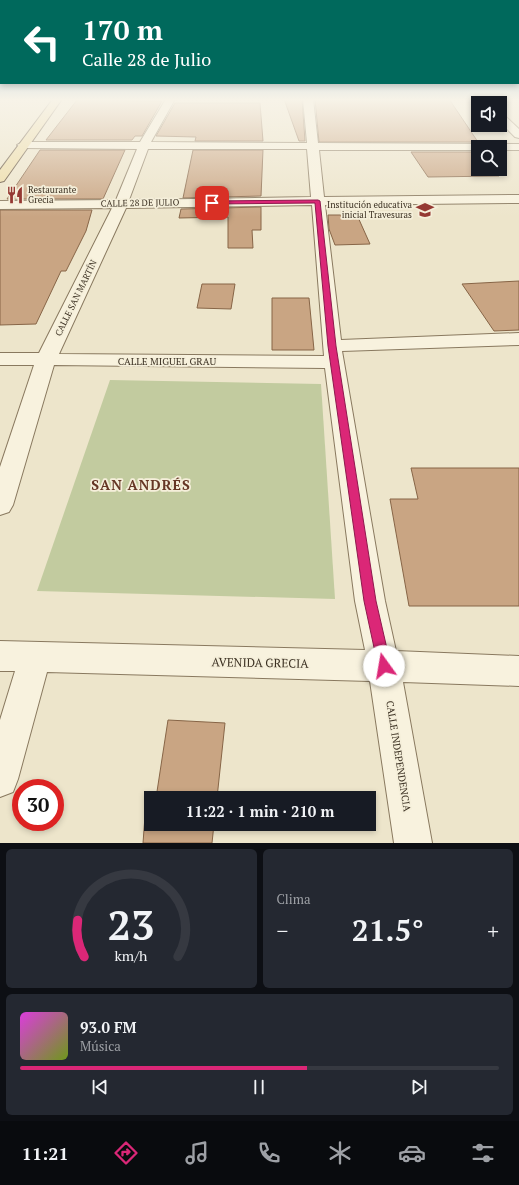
<!DOCTYPE html>
<html lang="es">
<meta charset="utf-8">
<style>
:root{--surface:#171b24;--page:#242831;--text:#f1f3f6;--muted:#9ea1a6;--line:#363941;--accent:#db2777}
body{margin:0;font-family:"PT Serif",serif;background:var(--page);color:var(--text);height:100vh;display:flex;flex-direction:column;font-size:15px;white-space:nowrap}
*{box-sizing:border-box;margin:0}
p{font-size:13px;color:var(--muted)}
.icon{flex:none;width:22px;height:22px;fill:none;stroke:currentColor;stroke-width:2;stroke-linecap:round;stroke-linejoin:round}
.map{position:relative;height:843px;overflow:hidden}
.drawer{display:flex;flex-direction:column;gap:6px;padding:6px;background:#0d0f14;flex:1}
.drawer>*{flex:none}
.guide{position:absolute;left:0px;top:0px;width:519px;height:84px;box-shadow:0 2px 6px #0003;background:#00695c;color:#fff;overflow:hidden}
.tools{position:absolute;left:471px;top:96px;display:grid;gap:8px}
.tools a{display:grid;place-items:center;width:36px;height:36px;border-radius:0px;background:var(--surface);box-shadow:0 2px 6px #0003;font-size:20px}
.speed{position:absolute;left:12px;top:779px;display:flex;gap:8px;font-size:20px;font-weight:700;text-align:center}
.speed>*{display:grid;place-content:center;width:52px;height:52px;border-radius:50%;background:var(--surface);box-shadow:0 2px 6px #0003;line-height:1}
.speed .limit{border:6px solid #d22;background:#fff;color:#111}
.pin{position:absolute;display:grid;place-items:center;width:34px;height:34px;color:#fff;margin:-17px;border-radius:8px;box-shadow:0 2px 6px #0006}
.me{position:absolute;width:44px;margin:-22px;rotate:347deg;stroke-linejoin:round;filter:drop-shadow(0 0 3px #0008)}
.turn{display:flex;align-items:center;gap:14px;height:84px;padding:0 16px;font-size:18px}
.turn .icon{width:52px;height:52px;stroke-width:2.5}
.turn b{display:block;font-size:28px;line-height:34px}
.big{font-size:30px;font-weight:600;line-height:1.1}
.drawer .card{flex:1;display:flex;flex-direction:column;justify-content:center;gap:6px;min-width:0;padding:0 14px;border-radius:6px;background:var(--page)}
.drawer .dial{align-items:center;gap:0}
.dial svg{height:104px;overflow:visible;fill:none;stroke:var(--line);stroke-width:7;stroke-linecap:round;text-anchor:middle}
.dial text{fill:var(--text);stroke:none}
.song{display:flex;align-items:center;gap:12px}
.cover{width:48px;height:48px;border-radius:6px;background:linear-gradient(135deg,hsl(300 70% 55%),hsl(80 70% 35%))}
.played{height:4px;border-radius:2px;background:linear-gradient(90deg,var(--accent) 60%,var(--line) 60%)}
.keys{display:flex;justify-content:space-around;direction:ltr}
.heat{display:flex;justify-content:space-between;align-items:center;font-size:22px;direction:ltr}
.drawer .tiles{flex:1;display:grid;gap:6px;grid-template-columns:1fr 1fr}
.card:last-child{grid-column:span 2}
.trip{position:absolute;left:144px;top:791px;width:232px;height:40px;border-radius:0px;background:var(--surface);box-shadow:0 2px 6px #0003;font-weight:600;line-height:40px;text-align:center}
.tab-bar{display:flex;height:64px;justify-content:space-around;align-items:center;background:#090b0e;color:var(--muted)}
.tab-bar .icon{width:28px;height:28px}
.tab-bar .active{color:var(--accent)}
.tab-bar b{font-size:18px;color:var(--text)}
.map>svg:first-child{display:block}
.green{fill:#c2cb9f}
.building{fill:#c9a583;stroke:#876547}
.lines{fill:none;stroke-linecap:round;stroke-linejoin:round}
.minor-casing{stroke:#89795f;stroke-width:2}
.major-casing{stroke:#584733;stroke-width:2}
.minor{fill:#f8f2de;fill-rule:evenodd}
.major{fill:#eddca6;fill-rule:evenodd}
.route{fill:#db2777;stroke:#8e194d}
.labels{text-anchor:middle;stroke-width:3.5;stroke-linejoin:round;paint-order:stroke}
.far-poi-label{font-size:9px;fill:#3b3022;stroke:#f5efda;text-anchor:start}
.far-street-label{font-size:9px;fill:#3b3022;stroke:#f5efda}
.street-label{font-size:10px;fill:#3b3022;stroke:#f5efda}
.near-street-label{font-size:12px;fill:#3b3022;stroke:#f5efda}
.district-label{font-size:14px;font-weight:bold;letter-spacing:1px;fill:#653624;stroke:#f5efda}
</style>
<div class="map">
<svg width="519" height="843" viewBox="0 0 519 843">
<rect width="100%" height="100%" fill="#ede5cb"/>
<path class="green" d="M110,380L321,384L335,599L37,591Z"/>
<path class="building" d="M284,99H302L305,141H299Z
M315,99H449L478,142H319Z
M77,100L162,101L142,136H135L132,140H46Z
M175,103H260L263,141H195L196,137L156,136Z
M40,150H125L103,199H7Z
M193,150H263L261,196L183,198Z
M411,152H478V169H494L499,176L428,177Z
M261,207V230H252L253,248H228V217L179,218L181,209Z
M0,210H92L86,231L66,271H61L36,324L0,325Z
M328,215H357L370,244L335,245L329,229Z
M519,281V330L494,331L462,284Z
M202,284H235L231,309L197,308Z
M272,298H309L314,350H272Z
M411,468H519V606H409L390,499H418Z
M168,720L225,723L217,798H156Z
M146,803H151V824H214L212,843H143Z"/>
<g class="lines">
<g class="minor-casing">
<path id="minor" d="M166,99H175L151,142L307,143L303,99H313L318,143L519,144V150H500V147H478V150H319L324,197L519,195V203L325,205L341,340L519,333V345L342,351L385,601L396,651L519,656V686L403,682L432,843H394L370,681L47,672L18,779L13,792L0,797V720L15,671H0V641L365,650L355,601L325,368L54,365L13,505L9,512L0,515V467L34,365H0V353H39L112,208L0,209V201L116,200L137,149L23,148L17,145L23,142H140ZM148,149H307L311,197L129,200ZM312,205L324,356L59,354L126,208Z
M479,99H488L491,103H481Z
M500,114L504,115L519,129V138L515,137L500,122Z"/>
</g>
<g class="major-casing">
<path id="major" d="M53,99H62L4,181L0,182V170Z"/>
</g>
<use href="#minor" class="minor"/>
<use href="#major" class="major"/>
</g>
<linearGradient id="sky" x2="0" y2="1"><stop stop-color="#8fbad7"/><stop offset="0.46" stop-color="#f7f3e8"/><stop offset="1" stop-color="#f7f3e8" stop-opacity="0"/></linearGradient>
<rect width="519" height="217" fill="url(#sky)"/>
<path class="route" d="M318,200L320,201L336,346L376,601L391,666L389,670L384,672L380,670L378,666L364,601L328,346L315,203L212,204L209,203L212,201Z"/>
<defs>
<g id="restaurant-bare" transform="scale(1.38)"><path d="M-5-6h1v4h1v-4h1v4h1v-4h1v5L-1.5 .5V6h-2V.5L-5-1ZM5-6V6H3V1.5H1.5Q1.5-4 5-6Z" fill="#953933" stroke="#f5efda" stroke-width="2.5" paint-order="stroke"/></g>
<g id="school-bare" transform="scale(1.38)"><path d="M0-5L7-2L0 1L-7-2ZM-4 1L0 2.5L4 1V4Q0 6-4 4Z" fill="#953933" stroke="#f5efda" stroke-width="2.5" paint-order="stroke"/></g>
</defs>
<g fill-rule="evenodd">
<use href="#restaurant-bare" x="15" y="195"/>
<use href="#school-bare" x="425" y="210"/>
</g>
<g class="labels">
<g class="far-poi-label">
<text x="28" y="193">Restaurante<tspan x="28" dy="10">Grecia</tspan></text>
<text x="412" y="208" text-anchor="end">Institución educativa<tspan x="412" dy="10">inicial Travesuras</tspan></text>
</g>
<g class="far-street-label">
<text transform="translate(140 203) rotate(-1)" y="3">CALLE 28 DE JULIO</text>
<text transform="translate(76 298) rotate(-64)" y="3">CALLE SAN MARTÍN</text>
</g>
<g class="street-label">
<text x="167" y="365">CALLE MIGUEL GRAU</text>
<text transform="translate(399 756) rotate(81)" y="4">CALLE INDEPENDENCIA</text>
</g>
<g class="near-street-label">
<text transform="translate(260 663) rotate(1)" y="4">AVENIDA GRECIA</text>
</g>
<g class="district-label">
<text x="141" y="490">SAN ANDRÉS</text>
</g>
</g>
</svg>
<div class="tools">
<a><svg class="icon" aria-label="sound" viewBox="0 0 24 24"><path d="M4 9h4l5-4v14l-5-4H4zM17 9q2 3 0 6"/></svg></a>
<a><svg class="icon" aria-label="search" viewBox="0 0 24 24"><circle cx="10" cy="10" r="6"/><path d="M15 15l6 6"/></svg></a>
</div>
<div class="speed"><div class="limit">30</div></div>
<div class="pin" style="left:212px;top:203px;background:#d93025"><svg class="icon" aria-label="arrive" viewBox="0 0 24 24"><path d="M6 21V4h12l-3 4 3 4H6"/></svg></div>
<svg class="me" style="left:384px;top:666px" viewBox="-20 -20 40 40"><circle r="19" fill="#fff"/><path d="M0-13L10 11 0 6-10 11z" fill="#db2777"/></svg>
<div class="trip">11:22 · 1 min · 210 m</div>
<div class="guide">
<div class="turn"><svg class="icon" aria-label="left" viewBox="0 0 24 24"><path d="M17 20v-9H6M10 6l-5 5 5 5"/></svg><div><b>170 m</b>Calle 28 de Julio</div></div>
</div>
</div>
<section class="drawer">
<div class="tiles">
<div class="card dial"><svg viewBox="0 0 100 80">
<path d="M14 69A42 42 0 1 1 86 69"/>
<path d="M14 69A42 42 0 0 1 9 41" stroke="#db2777"/>
<text x="50" y="56" font-size="32" font-weight="700">23</text>
<text x="50" y="72" font-size="11">km/h</text>
</svg></div>
<div class="card"><p>Clima</p>
<div class="heat"><a>−</a><b class="big">21.5°</b><a>+</a></div>
</div>
<div class="card">
<div class="song"><i class="cover"></i><div><b>93.0 FM</b><p>Música</p></div></div>
<div class="played"></div>
<div class="keys"><svg class="icon" aria-label="previous" viewBox="0 0 24 24"><path d="M18 5L8 12l10 7zM5 5v14"/></svg><svg class="icon" aria-label="pause" viewBox="0 0 24 24"><path d="M8 5v14M16 5v14"/></svg><svg class="icon" aria-label="next" viewBox="0 0 24 24"><path d="M6 5l10 7-10 7zM19 5v14"/></svg></div>
</div>
</div>
</section>
<nav class="tab-bar">
<b>11:21</b>
<svg class="icon active" aria-label="directions" viewBox="0 0 24 24"><path d="M12 3l9 9-9 9-9-9zM9 14v-3h6M13 9l2 2-2 2"/></svg>
<svg class="icon" aria-label="music" viewBox="0 0 24 24"><path d="M9 18V5l10-2v13"/><circle cx="6" cy="18" r="3"/><circle cx="16" cy="16" r="3"/></svg>
<svg class="icon" aria-label="phone" viewBox="0 0 24 24"><path d="M5 4h4l2 5-3 2q2 4 5 5l2-3 5 2v4C11 20 4 13 5 4z"/></svg>
<svg class="icon" aria-label="climate" viewBox="0 0 24 24"><path d="M12 3v18M4 7l16 10M4 17L20 7"/></svg>
<svg class="icon" aria-label="car" viewBox="0 0 24 24"><path d="M5 17H2v-5l4-1 3-4h7l3 4 3 1v5h-3M9 17h6M6 11h13"/><circle cx="7" cy="17" r="2"/><circle cx="17" cy="17" r="2"/></svg>
<svg class="icon" aria-label="filters" viewBox="0 0 24 24"><path d="M4 7h16M4 17h16"/><circle cx="9" cy="7" r="2"/><circle cx="15" cy="17" r="2"/></svg>
</nav>
